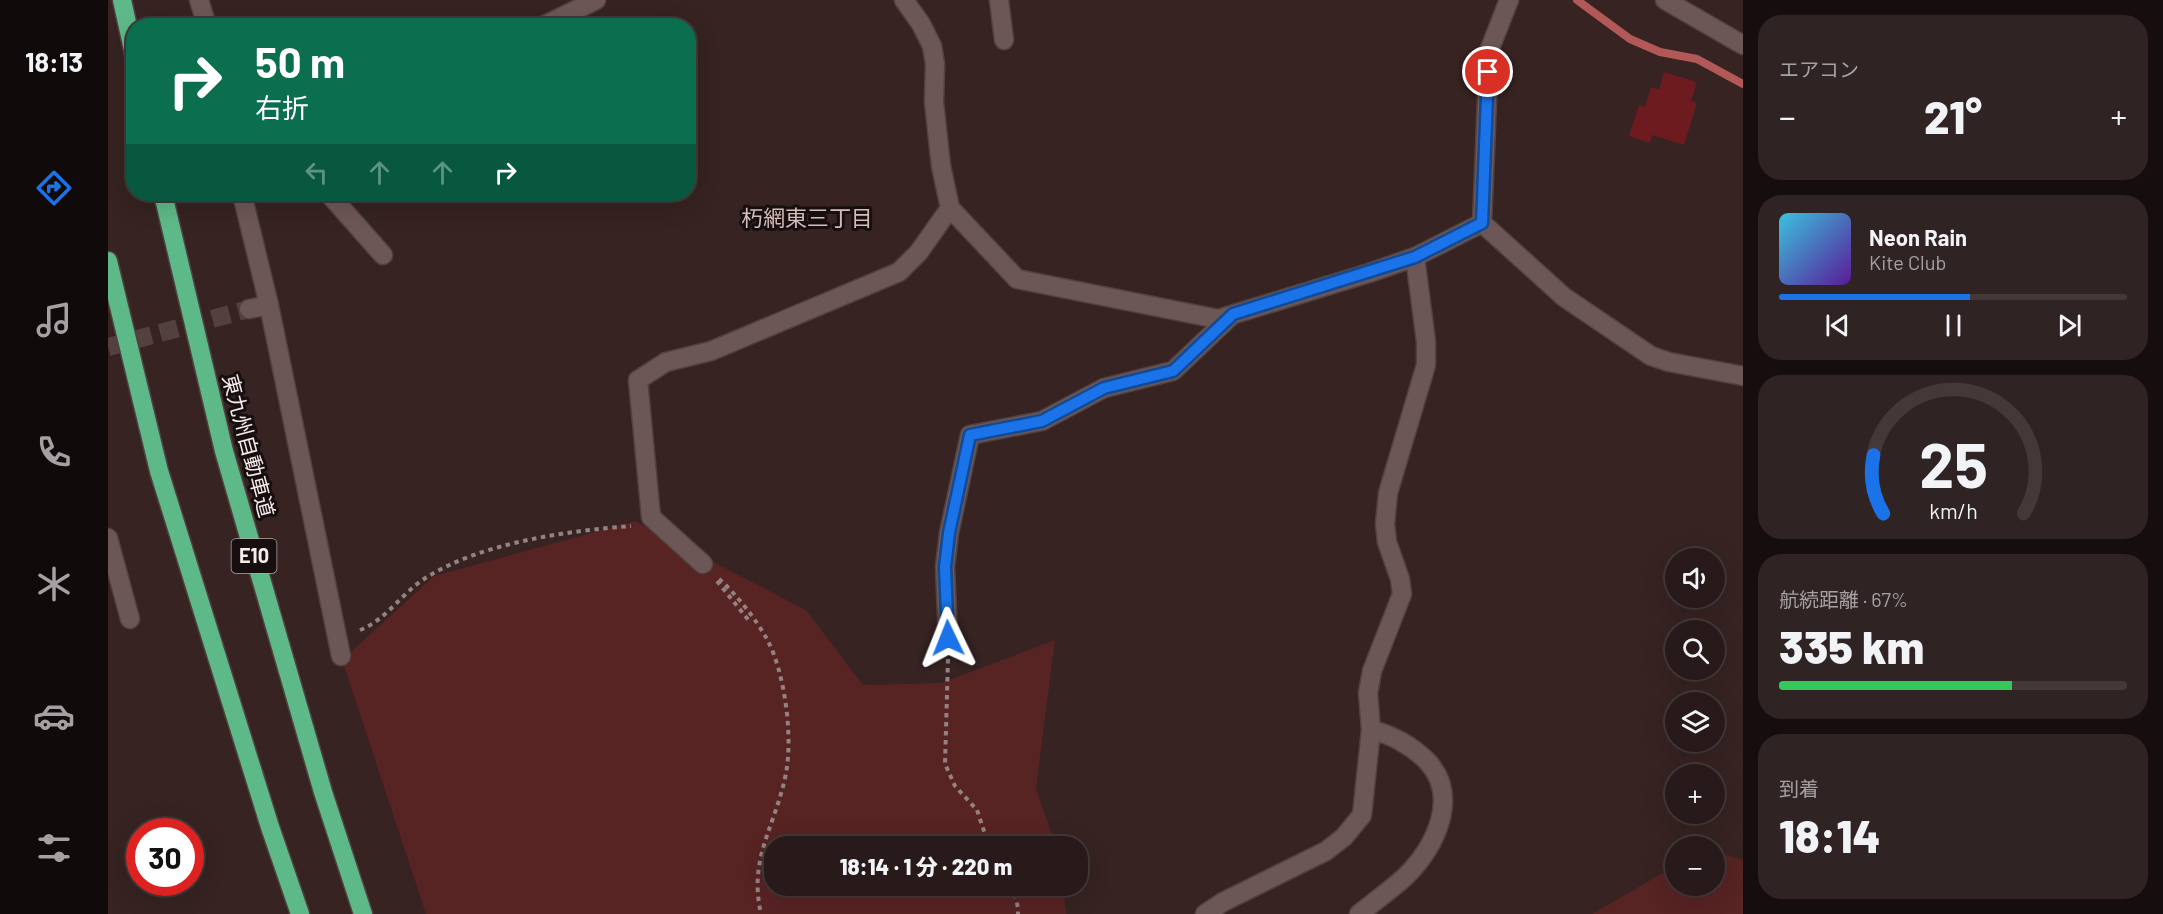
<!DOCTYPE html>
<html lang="ja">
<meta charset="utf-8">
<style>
:root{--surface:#281a1a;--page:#302323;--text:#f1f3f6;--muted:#a5a1a2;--line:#443839;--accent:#1a73e8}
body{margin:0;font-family:Barlow,"Noto Sans JP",sans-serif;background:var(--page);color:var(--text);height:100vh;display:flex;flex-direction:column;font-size:22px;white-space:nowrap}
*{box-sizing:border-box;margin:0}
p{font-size:20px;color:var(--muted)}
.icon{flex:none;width:33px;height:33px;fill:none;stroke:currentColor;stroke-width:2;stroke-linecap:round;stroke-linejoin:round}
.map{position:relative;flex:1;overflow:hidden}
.side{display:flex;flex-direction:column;gap:15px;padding:15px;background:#160e0e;width:420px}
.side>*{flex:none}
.banner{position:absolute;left:18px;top:18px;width:570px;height:183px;border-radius:24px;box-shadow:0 6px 24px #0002,0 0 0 2px var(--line);background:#0b6e4f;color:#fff;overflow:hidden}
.controls{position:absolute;left:1557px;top:548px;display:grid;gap:12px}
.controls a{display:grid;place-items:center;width:60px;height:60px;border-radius:50%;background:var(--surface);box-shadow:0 6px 24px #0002,0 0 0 2px var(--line);font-size:30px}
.speed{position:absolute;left:18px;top:818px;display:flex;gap:12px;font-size:30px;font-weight:700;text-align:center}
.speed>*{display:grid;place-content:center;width:78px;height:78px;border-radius:50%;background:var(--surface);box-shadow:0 6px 24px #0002,0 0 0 2px var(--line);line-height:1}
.speed .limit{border:9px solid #d22;background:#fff;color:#111}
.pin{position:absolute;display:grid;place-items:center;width:51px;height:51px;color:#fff;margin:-26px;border:3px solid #fff;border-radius:50%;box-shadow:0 2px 6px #0007}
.me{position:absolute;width:66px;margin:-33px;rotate:358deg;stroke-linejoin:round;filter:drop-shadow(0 0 4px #0008)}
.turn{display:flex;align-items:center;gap:21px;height:126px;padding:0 30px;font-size:27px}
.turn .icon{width:78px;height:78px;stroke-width:2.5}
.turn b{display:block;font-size:42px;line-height:51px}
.lanes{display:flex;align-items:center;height:57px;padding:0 30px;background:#0003;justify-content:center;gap:30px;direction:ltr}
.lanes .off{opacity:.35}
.big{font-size:45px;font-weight:800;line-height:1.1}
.side .card{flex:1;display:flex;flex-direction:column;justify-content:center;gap:9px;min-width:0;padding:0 21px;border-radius:24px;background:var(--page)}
.side .dial{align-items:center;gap:0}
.dial svg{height:156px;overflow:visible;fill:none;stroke:var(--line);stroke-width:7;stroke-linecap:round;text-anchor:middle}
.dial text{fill:var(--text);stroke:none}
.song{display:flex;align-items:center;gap:18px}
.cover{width:72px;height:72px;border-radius:9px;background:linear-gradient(135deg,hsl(190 70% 55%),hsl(270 70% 35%))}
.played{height:6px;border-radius:3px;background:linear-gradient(90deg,var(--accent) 55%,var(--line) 55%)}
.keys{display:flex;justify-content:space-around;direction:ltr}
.heat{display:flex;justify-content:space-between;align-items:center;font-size:33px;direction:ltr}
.charge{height:9px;border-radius:4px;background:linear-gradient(90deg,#34c759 67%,var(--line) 0)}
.trip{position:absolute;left:656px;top:836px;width:324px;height:60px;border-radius:24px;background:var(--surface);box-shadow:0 6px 24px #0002,0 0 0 2px var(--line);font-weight:800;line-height:60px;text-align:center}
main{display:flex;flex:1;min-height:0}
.menu{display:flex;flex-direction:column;width:108px;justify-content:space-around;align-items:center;background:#100a0a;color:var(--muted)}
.menu .icon{width:42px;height:42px}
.menu .active{color:var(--accent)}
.menu b{font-size:27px;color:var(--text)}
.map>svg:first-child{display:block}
.green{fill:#572323}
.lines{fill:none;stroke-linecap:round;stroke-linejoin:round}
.stream{stroke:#b25958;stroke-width:8}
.building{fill:#6e1b20}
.minor-tunnel{stroke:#534140;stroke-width:18;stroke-dasharray:18 9;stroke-linecap:butt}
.minor-casing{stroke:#514141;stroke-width:21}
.highway-casing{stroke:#514141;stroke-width:21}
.path{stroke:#928281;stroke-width:4;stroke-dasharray:4.5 4.5;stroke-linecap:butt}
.minor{stroke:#6d5756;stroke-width:18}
.highway{stroke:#5eb988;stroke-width:18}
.route-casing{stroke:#114b97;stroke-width:15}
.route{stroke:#1a73e8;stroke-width:10}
.labels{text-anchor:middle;stroke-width:6;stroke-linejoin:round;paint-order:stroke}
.shield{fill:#170f0f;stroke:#b4a8a8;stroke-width:1.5}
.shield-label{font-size:20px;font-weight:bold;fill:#f7eae9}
.street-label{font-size:21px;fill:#f7eae9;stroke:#170f0f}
.neighbourhood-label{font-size:22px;fill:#d4bcba;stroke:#170f0f}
</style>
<main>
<nav class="menu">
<b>18:13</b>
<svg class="icon active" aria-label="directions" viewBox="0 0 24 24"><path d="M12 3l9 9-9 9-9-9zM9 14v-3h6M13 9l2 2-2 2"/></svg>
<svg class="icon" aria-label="music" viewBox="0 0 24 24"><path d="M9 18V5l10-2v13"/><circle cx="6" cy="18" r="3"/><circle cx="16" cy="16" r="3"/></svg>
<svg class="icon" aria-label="phone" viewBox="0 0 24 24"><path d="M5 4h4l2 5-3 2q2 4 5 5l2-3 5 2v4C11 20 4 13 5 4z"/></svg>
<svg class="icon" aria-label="climate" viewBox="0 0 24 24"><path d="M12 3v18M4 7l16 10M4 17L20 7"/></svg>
<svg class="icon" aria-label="car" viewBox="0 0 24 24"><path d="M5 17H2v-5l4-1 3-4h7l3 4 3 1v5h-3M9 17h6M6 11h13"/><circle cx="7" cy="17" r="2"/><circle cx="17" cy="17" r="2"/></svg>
<svg class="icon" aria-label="filters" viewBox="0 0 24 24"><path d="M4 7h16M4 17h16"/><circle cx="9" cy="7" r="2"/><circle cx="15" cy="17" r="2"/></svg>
</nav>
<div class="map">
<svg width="1635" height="914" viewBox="0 0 1635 914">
<rect width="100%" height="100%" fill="#362322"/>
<path class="green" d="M527,521L698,610L755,685L833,683L947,640L928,789L948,846H666V885H955L958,914H318L234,660L326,576Z
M1607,851L1635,860V914H1484L1567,866L1568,885H1606Z"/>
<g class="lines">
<path class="stream" d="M1469,0L1522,39L1552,52L1589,59L1635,84"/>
</g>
<path class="building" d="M1556,72L1589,82L1583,101L1589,103L1576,145L1544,135L1542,143L1521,136L1531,105L1537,107L1543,87L1551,90Z"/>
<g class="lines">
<path class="minor-tunnel" d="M0,347L141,309"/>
<g class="minor-casing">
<path id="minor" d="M91,0L99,26
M796,0L813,24L824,46L827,64L826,102L833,166L842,208L909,279L1110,319L1261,273L1307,257L1374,223
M891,0L896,40
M1401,0L1381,51L1374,223L1456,297L1543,356L1561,362L1635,376
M1557,0L1635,45
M435,26L488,0
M134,194L161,305L233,656
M221,194L275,255
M141,309L161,305
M0,538L22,619
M595,564L543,517L530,380L558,362L603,351L791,272L811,252L842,208
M840,638L837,567L841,533L862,435L934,421L996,388L1065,371L1124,315
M1097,914L1115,902L1218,851L1236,837L1254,815L1263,730L1260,693L1264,671L1294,594L1292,579L1279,542L1277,524L1280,493L1318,365V342L1307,257
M1251,914C1267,901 1284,889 1298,876C1328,846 1352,796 1319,761C1304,746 1283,734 1263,730"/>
</g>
<g class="highway-casing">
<path id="highway" d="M14,0L26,54
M55,194L116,451L215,792L255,914
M0,261L51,471L162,827L192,914"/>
</g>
<path class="path" d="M611,579C629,595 647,618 659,639C677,673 685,736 678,773C668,826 640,857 653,914
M609,581L642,622
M252,630C278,620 293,594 316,579C371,543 458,531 523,526
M840,659L837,764L847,786L869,810L879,840L883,846
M905,885L910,908V914"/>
<use href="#minor" class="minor"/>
<use href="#highway" class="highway"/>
</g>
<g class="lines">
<g class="route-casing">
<path id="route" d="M840,638L837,567L841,533L862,435L934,421L996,388L1065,371L1125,314L1307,257L1374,223L1380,72"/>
</g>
<use href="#route" class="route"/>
</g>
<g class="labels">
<rect class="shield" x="123.5" y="539" width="45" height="34" rx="4.5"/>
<g class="shield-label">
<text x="146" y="563">E10</text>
</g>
<g class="street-label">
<text transform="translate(140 446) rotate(75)" y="7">東九州自動車道</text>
</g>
<g class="neighbourhood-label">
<text x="699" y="226">朽網東三丁目</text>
</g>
</g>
</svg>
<div class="controls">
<a><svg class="icon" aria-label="sound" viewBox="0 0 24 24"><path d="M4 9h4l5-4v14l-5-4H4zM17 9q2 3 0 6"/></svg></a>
<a><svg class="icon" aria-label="search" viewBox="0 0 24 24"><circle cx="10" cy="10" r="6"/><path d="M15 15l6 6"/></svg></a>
<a><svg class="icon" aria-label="layers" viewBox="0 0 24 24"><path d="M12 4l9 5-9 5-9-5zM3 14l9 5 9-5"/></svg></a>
<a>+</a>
<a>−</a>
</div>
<div class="speed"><div class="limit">30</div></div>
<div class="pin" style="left:1380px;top:72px;background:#d93025"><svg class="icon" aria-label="arrive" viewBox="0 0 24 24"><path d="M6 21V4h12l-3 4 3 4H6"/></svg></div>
<svg class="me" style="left:840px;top:638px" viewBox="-20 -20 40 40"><path d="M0-17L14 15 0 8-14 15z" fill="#1a73e8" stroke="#fff" stroke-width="4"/></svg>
<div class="trip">18:14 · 1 分 · 220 m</div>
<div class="banner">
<div class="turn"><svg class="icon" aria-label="right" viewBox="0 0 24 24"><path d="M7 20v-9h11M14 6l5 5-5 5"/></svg><div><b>50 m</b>右折</div></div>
<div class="lanes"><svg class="icon off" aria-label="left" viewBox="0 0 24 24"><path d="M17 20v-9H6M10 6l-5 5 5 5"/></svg><svg class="icon off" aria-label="ahead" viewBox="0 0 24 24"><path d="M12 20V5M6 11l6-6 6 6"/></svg><svg class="icon off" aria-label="ahead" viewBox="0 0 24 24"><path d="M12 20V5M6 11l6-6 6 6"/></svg><svg class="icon" aria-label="right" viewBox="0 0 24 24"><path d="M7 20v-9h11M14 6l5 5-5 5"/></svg></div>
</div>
</div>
<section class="side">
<div class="card"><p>エアコン</p>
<div class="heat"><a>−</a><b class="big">21°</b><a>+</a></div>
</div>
<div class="card">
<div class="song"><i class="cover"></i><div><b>Neon Rain</b><p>Kite Club</p></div></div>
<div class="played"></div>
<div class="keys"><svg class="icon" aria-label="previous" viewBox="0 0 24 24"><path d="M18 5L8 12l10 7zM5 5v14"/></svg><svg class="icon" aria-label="pause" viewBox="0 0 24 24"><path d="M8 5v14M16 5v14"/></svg><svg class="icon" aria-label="next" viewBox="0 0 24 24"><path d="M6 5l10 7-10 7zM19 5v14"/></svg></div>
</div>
<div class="card dial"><svg viewBox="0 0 100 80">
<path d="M14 69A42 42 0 1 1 86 69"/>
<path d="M14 69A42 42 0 0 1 9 39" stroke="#1a73e8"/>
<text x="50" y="56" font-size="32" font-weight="700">25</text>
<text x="50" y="72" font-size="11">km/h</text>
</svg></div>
<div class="card"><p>航続距離 · 67%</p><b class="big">335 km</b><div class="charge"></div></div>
<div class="card"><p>到着</p><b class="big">18:14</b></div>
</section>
</main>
